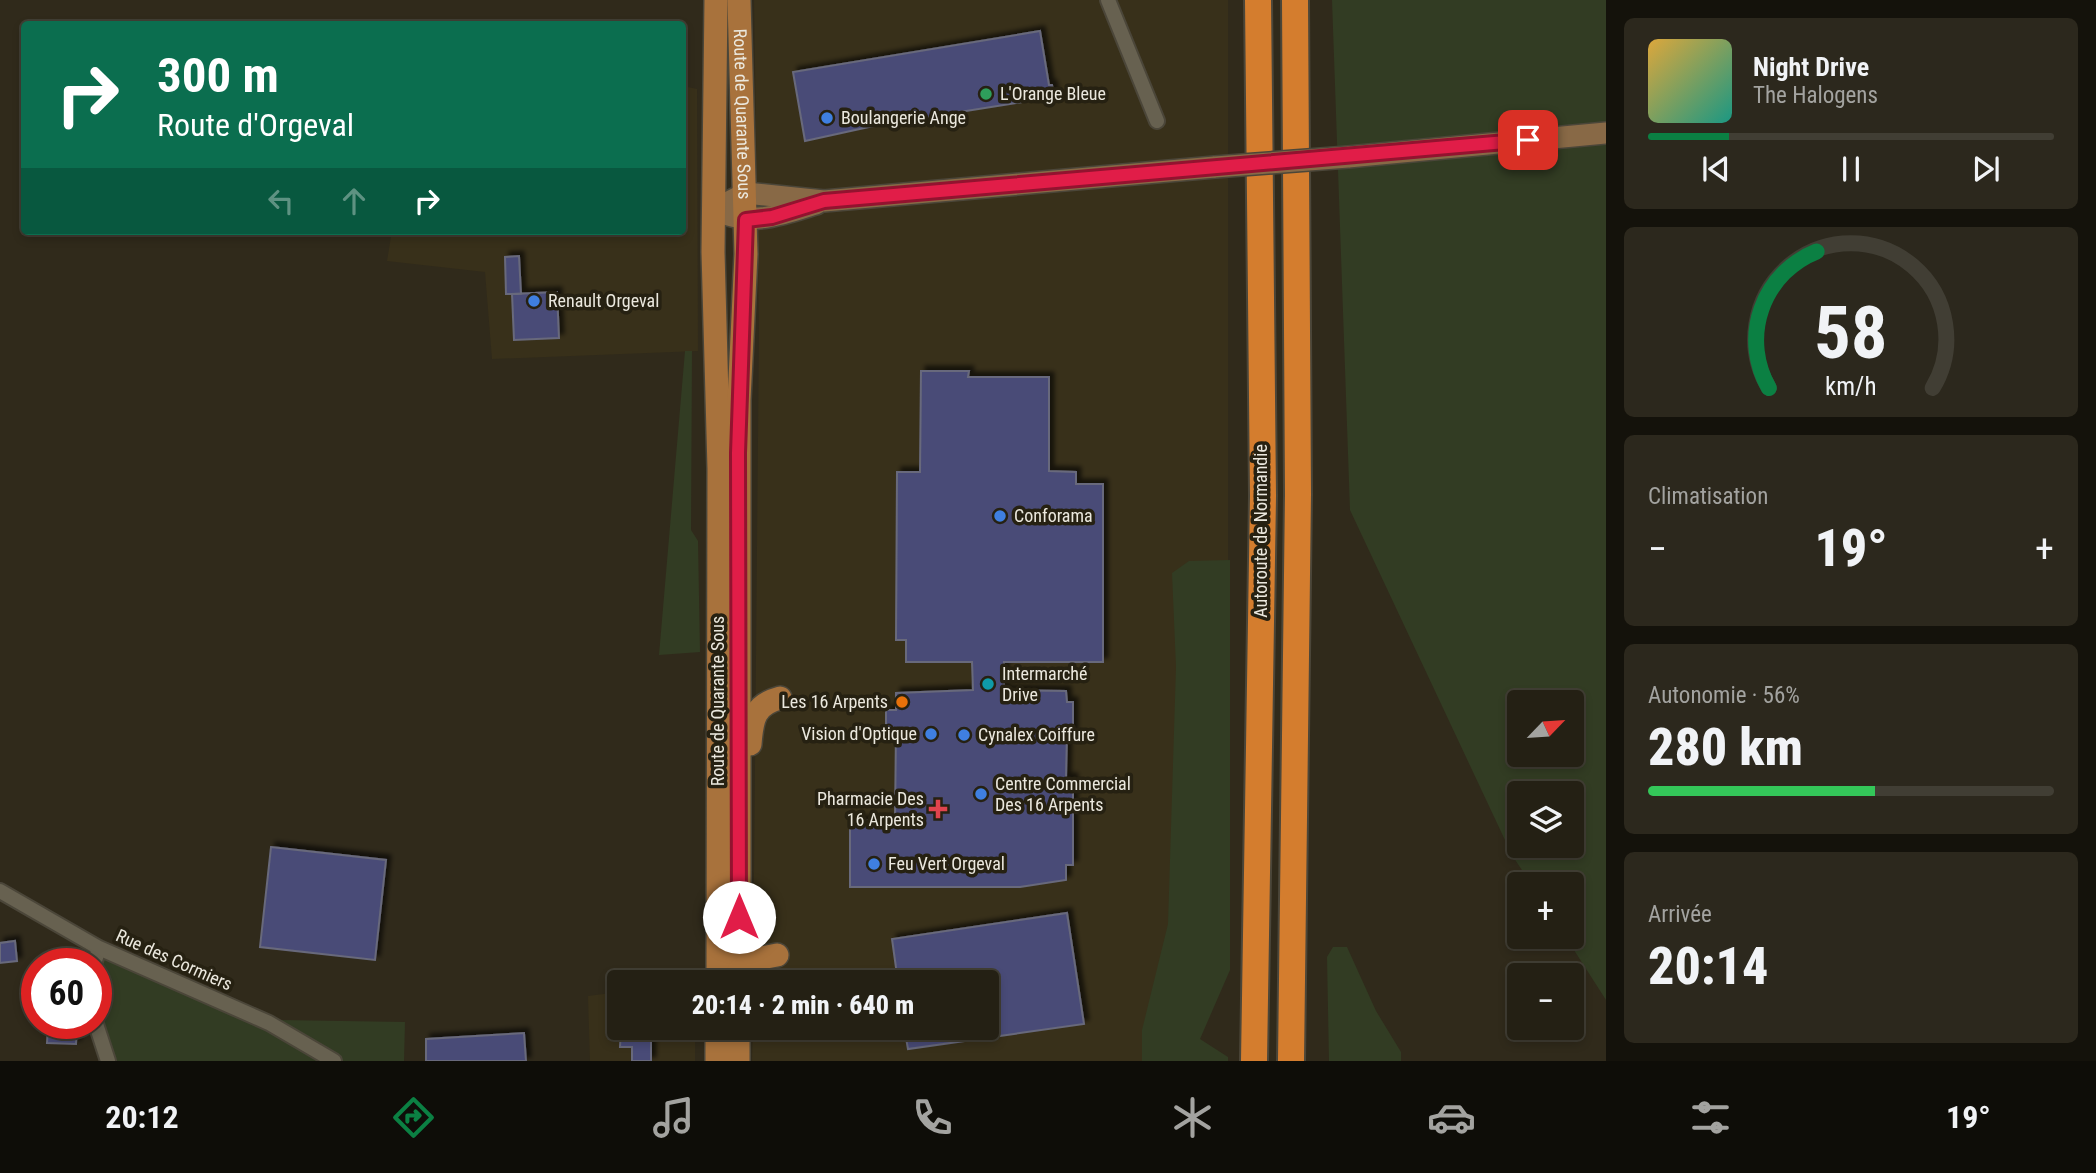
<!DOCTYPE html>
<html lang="fr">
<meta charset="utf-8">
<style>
:root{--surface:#242014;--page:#2c281d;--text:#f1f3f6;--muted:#a3a3a0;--line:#413e34;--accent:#0b8043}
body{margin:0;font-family:"Roboto Condensed",sans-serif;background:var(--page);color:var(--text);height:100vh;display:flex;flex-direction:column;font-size:26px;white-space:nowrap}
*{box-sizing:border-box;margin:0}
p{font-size:23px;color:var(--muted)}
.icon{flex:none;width:38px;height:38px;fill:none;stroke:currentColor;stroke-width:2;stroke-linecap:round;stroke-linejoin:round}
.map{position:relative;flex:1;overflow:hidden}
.drawer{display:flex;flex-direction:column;gap:18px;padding:18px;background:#14120b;width:490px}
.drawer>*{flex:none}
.guide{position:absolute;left:21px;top:21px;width:665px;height:214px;border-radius:7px;box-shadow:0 4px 10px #0003,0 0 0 2px var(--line);background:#0b6e4f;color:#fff;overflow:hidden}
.needle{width:46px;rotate:65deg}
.buttons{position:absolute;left:1507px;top:690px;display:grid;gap:14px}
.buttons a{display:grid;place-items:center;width:77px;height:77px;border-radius:7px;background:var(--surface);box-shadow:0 4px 10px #0003,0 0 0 2px var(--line);font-size:35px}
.speed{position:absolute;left:21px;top:948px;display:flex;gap:14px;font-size:35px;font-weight:700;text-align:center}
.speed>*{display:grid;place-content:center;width:91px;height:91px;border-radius:50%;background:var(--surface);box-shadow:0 4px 10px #0003,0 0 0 2px var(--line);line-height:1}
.speed .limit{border:10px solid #d22;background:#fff;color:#111}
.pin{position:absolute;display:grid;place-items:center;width:60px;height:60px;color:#fff;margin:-30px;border-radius:14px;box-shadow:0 4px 10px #0006}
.me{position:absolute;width:77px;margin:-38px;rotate:0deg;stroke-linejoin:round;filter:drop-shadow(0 0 5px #0008)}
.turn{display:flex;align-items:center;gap:24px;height:147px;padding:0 21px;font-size:32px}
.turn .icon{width:91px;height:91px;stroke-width:2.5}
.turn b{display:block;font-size:49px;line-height:60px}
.lanes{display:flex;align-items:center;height:66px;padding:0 21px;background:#0003;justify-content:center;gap:35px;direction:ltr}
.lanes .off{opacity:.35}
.big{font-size:52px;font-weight:800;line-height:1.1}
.drawer .tile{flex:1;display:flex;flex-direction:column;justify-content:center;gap:10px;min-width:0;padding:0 24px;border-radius:10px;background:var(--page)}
.drawer .dial{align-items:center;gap:0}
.dial svg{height:182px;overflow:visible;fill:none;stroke:var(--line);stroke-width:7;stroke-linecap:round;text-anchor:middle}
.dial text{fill:var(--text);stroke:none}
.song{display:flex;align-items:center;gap:21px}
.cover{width:84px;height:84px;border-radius:10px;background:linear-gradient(135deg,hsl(40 70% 55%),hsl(170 70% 35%))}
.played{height:7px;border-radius:4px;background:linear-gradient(90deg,var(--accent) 20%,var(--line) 20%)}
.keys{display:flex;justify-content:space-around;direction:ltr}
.heat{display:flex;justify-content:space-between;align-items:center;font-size:38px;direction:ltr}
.charge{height:10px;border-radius:5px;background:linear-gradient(90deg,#34c759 56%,var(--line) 0)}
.trip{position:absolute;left:607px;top:970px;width:392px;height:70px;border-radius:7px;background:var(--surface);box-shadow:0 4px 10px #0003,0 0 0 2px var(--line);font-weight:800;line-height:70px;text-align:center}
.menu{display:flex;height:112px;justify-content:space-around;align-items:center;background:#0e0d08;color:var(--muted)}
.menu .icon{width:49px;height:49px}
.menu .selected{color:var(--accent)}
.menu b{font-size:32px;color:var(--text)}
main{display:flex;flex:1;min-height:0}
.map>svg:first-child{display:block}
.built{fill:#38301a}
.green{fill:#323c23;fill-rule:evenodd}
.building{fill:#4a4c77;stroke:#68697b;stroke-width:2;filter:url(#shadow)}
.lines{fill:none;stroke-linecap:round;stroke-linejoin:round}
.street-casing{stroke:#4b4639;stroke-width:18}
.secondary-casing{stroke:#4b4639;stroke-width:24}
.primary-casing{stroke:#4b4639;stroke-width:26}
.highway-casing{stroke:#4b4639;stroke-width:30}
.street{stroke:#676150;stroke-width:14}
.secondary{stroke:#886946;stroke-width:21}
.primary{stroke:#a8723c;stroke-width:23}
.highway{stroke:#d47d2e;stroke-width:26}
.secondary-bridge-casing{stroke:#4b4639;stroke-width:24;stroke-linecap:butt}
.secondary-bridge{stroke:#886946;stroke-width:21}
.route-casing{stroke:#92132f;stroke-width:18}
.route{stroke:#e11d48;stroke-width:12}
.leisure-dot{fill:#2e9e5b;stroke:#262112;stroke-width:2.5}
.shop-dot{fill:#3f7fe0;stroke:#262112;stroke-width:2.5}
.culture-dot{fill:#0f9aa8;stroke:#262112;stroke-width:2.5}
.food-dot{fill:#e8710a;stroke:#262112;stroke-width:2.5}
.health-dot{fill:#e0444e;stroke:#262112;stroke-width:2.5}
.labels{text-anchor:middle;stroke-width:7;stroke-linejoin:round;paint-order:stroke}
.poi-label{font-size:18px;fill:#ebe8de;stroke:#262112;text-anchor:start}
.street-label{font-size:18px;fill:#ebe8de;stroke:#262112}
</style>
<main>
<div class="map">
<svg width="1606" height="1061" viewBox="0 0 1606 1061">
<defs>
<filter id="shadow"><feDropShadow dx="4.5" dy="-4.5" stdDeviation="2" flood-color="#0009"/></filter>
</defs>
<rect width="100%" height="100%" fill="#302a1b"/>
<path class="built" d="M754,0H1228V929L1187,1061H752L753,1027H987V982H753L759,330Z
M683,86L697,89L698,351L492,359L485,272L387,261L392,231H682Z
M619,992L620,1027H695V1061H590L588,996Z"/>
<path class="green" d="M1332,0H1606V1000L1565,936H1572V884H1531L1512,855L1350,510ZM1519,702H1572V754H1519ZM1519,793H1572V845H1519Z
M685,351H692L691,530L698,541L700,652L659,655Z
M1230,560V970L1200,1039L1228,1057V1061H1142V1030L1168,924L1176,667L1172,573L1189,561Z
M96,940L280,1020L405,1022L404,1061H106L96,1024Z
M1333,947H1347L1376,1011L1401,1052V1061H1329L1327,957Z"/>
<path class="building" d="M1040,31L1049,85H1052L1054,97L878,125L805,141L793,72Z
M519,256L521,294H506L505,257Z
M557,292L559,338L514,340L512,294Z
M921,371H969L968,377H1049V471L1076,472V484H1103V662H1004V690L1066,691L1067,702H1073V735L1067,734L1066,778H1073V865H1066V880L1020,887H850V821L895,820L896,729H886V710H896V693L973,690L972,662H906V640H896L897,472H920Z
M271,847L386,860L375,960L260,947Z
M1067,913L1084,1024L908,1049L904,1027H987V982H898L892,939Z
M15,941L17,961L0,963V943Z
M48,1024H77L76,1044L47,1043Z
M621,1027H651V1061H632V1047H620Z
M524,1033L526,1061H426V1039Z"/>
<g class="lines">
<g class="street-casing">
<path id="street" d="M1108,0L1157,121
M0,891L99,948L269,1023L334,1061
M94,964L99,948
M96,1024L108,1061"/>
</g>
<g class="secondary-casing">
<path id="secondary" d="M1348,157L1606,133
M713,210L746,193L824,201L1215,167
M728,215C759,224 786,213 816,204"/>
</g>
<g class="primary-casing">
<g id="primary">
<path d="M716,0L713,252L719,469L718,982"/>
<path id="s1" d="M739,0L746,254L739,400V982"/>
<path d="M750,744C752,719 754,705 780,698"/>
<path d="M739,971L751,960L777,955"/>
<path d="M717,1061V1027"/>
<path d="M738,1061V1027"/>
</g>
</g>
<g class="highway-casing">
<path id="highway" d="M1254,1061L1263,496L1258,0
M1291,1061L1298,494L1295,0"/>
</g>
<use href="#street" class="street"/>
<use href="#secondary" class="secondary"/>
<use href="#primary" class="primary"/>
<use href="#highway" class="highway"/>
<g class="secondary-bridge-casing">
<path id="secondary-bridge" d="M1215,167L1348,157"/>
</g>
<use href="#secondary-bridge" class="secondary-bridge"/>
</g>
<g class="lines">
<g class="route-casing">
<path id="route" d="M739,917L738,453L746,220L772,217L824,201L1528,140"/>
</g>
<use href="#route" class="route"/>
</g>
<circle class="leisure-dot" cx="986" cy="94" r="7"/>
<g class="shop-dot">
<circle cx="827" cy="118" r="7"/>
<circle cx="534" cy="301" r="7"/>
<circle cx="1000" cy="516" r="7"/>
<circle cx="931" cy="734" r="7"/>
<circle cx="964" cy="735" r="7"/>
<circle cx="981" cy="794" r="7"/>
<circle cx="874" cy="864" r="7"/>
</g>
<circle class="culture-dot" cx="988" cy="684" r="7"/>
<circle class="food-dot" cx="902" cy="702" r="7"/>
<path class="health-dot" d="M934.5 798.5h7v7h7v7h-7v7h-7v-7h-7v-7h7z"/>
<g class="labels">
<g class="poi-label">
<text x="1000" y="100">L'Orange Bleue</text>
<text x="841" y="124">Boulangerie Ange</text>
<text x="548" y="307">Renault Orgeval</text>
<text x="1014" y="522">Conforama</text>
<text x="1002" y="680">Intermarché<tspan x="1002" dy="21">Drive</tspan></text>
<text x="888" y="708" text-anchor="end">Les 16 Arpents</text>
<text x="917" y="740" text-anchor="end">Vision d'Optique</text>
<text x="978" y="741">Cynalex Coiffure</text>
<text x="995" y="790">Centre Commercial<tspan x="995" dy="21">Des 16 Arpents</tspan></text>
<text x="924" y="805" text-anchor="end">Pharmacie Des<tspan x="924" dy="21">16 Arpents</tspan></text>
<text x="888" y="870">Feu Vert Orgeval</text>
</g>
<g class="street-label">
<text dy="6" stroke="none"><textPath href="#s1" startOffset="114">Route de Quarante Sous</textPath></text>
<text transform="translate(1261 531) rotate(-90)" y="6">Autoroute de Normandie</text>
<text transform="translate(718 701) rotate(-90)" y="6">Route de Quarante Sous</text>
<text transform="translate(174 960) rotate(24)" y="6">Rue des Cormiers</text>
</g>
</g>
</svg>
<div class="buttons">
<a><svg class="needle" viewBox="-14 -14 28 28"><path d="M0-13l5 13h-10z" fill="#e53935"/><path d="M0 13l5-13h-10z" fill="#a3a3a0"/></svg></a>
<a><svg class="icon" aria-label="layers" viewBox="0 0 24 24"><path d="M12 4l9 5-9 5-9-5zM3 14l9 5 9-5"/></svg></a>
<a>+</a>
<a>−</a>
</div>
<div class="speed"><div class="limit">60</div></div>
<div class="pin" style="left:1528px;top:140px;background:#d93025"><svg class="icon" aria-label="arrive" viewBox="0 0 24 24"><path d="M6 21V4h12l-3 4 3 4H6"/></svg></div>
<svg class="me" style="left:739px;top:917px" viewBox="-20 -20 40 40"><circle r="19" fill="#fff"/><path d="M0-13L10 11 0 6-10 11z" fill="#e11d48"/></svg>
<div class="trip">20:14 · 2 min · 640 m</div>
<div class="guide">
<div class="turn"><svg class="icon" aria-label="right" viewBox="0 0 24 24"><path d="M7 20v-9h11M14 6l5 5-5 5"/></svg><div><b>300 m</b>Route d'Orgeval</div></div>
<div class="lanes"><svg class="icon off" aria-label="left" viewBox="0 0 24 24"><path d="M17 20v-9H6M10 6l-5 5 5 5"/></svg><svg class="icon off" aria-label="ahead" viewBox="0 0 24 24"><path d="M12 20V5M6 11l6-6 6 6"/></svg><svg class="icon" aria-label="right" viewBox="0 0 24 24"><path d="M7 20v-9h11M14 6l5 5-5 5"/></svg></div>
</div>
</div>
<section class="drawer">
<div class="tile">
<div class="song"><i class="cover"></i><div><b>Night Drive</b><p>The Halogens</p></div></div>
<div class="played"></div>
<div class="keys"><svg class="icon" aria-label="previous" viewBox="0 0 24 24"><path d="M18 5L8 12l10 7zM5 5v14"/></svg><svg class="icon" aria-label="pause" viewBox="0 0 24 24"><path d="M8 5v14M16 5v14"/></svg><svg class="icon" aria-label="next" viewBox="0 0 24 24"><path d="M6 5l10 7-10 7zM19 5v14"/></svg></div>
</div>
<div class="tile dial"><svg viewBox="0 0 100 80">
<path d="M14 69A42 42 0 1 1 86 69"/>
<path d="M14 69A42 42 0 0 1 35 9" stroke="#0b8043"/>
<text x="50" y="56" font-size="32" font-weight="700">58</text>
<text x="50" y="72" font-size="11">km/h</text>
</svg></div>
<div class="tile"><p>Climatisation</p>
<div class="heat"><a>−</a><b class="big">19°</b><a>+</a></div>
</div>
<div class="tile"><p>Autonomie · 56%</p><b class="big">280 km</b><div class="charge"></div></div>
<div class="tile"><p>Arrivée</p><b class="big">20:14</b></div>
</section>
</main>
<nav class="menu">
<b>20:12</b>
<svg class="icon selected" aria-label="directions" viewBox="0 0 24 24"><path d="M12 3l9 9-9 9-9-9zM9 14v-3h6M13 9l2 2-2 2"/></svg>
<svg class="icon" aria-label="music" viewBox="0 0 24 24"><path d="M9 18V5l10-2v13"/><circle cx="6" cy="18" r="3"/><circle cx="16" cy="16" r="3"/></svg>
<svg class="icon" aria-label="phone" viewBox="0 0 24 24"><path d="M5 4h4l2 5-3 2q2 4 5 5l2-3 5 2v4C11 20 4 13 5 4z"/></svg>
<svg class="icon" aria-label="climate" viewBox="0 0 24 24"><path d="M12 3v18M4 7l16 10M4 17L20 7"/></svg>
<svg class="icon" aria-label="car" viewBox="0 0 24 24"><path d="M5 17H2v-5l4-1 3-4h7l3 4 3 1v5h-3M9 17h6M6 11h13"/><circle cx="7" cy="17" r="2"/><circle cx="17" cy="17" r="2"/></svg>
<svg class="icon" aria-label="filters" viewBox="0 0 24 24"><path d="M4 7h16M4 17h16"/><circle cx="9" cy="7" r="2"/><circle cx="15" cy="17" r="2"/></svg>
<b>19°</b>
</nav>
